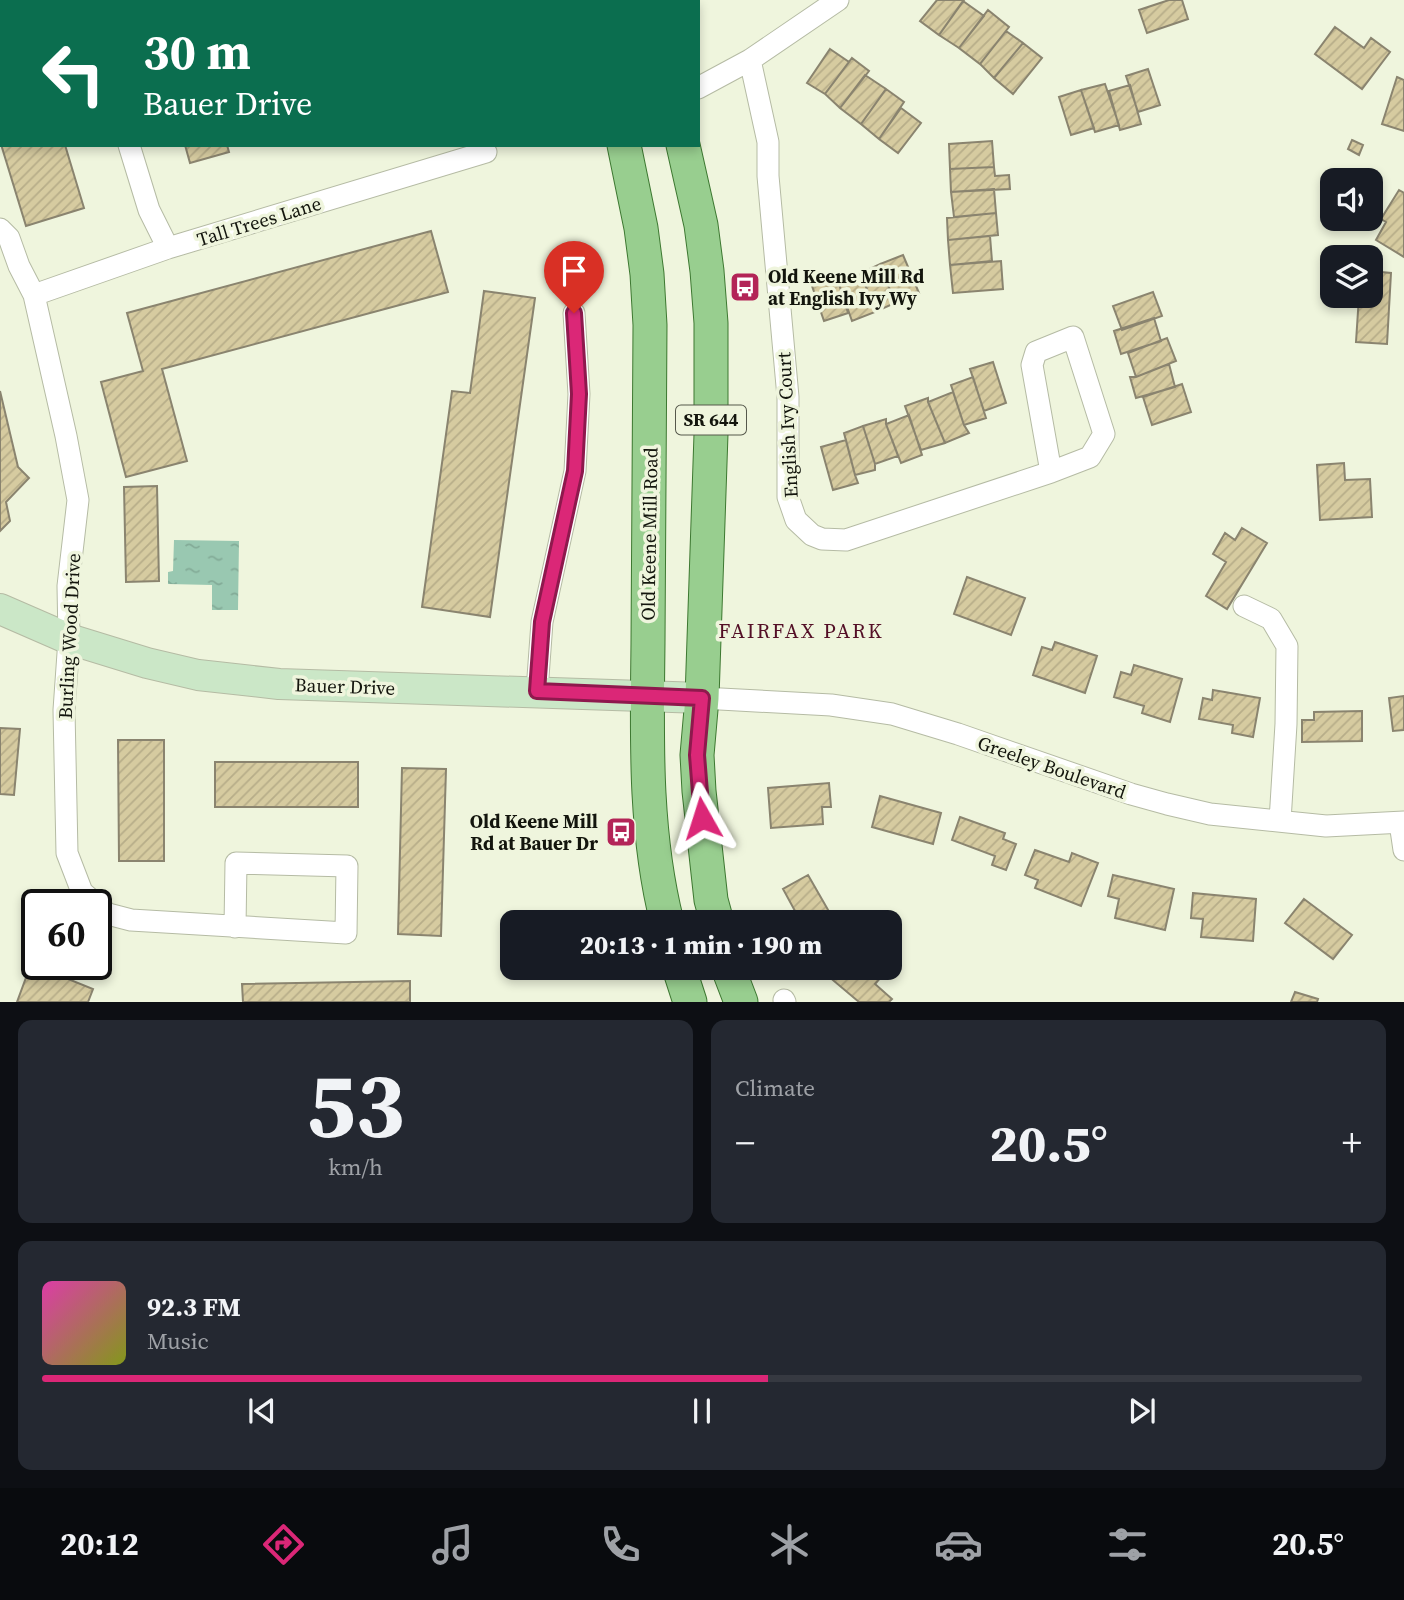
<!DOCTYPE html>
<meta charset="utf-8">
<style>
:root{--surface:#171b24;--page:#242831;--text:#f1f3f6;--muted:#9ea1a6;--line:#363941;--accent:#db2777}
body{margin:0;font-family:"Source Serif 4",serif;background:var(--page);color:var(--text);height:100vh;display:flex;flex-direction:column;font-size:26px;white-space:nowrap}
*{box-sizing:border-box;margin:0}
p{font-size:23px;color:var(--muted)}
.icon{flex:none;width:38px;height:38px;fill:none;stroke:currentColor;stroke-width:2;stroke-linecap:round;stroke-linejoin:round}
.map{position:relative;height:1002px;overflow:hidden}
.drawer{display:flex;flex-direction:column;gap:18px;padding:18px;background:#0d0f14;flex:1}
.drawer>*{flex:none}
.hud{position:absolute;left:0px;top:0px;width:700px;height:147px;box-shadow:0 4px 10px #0003;background:#0b6e4f;color:#fff;overflow:hidden}
.fabs{position:absolute;left:1320px;top:168px;display:grid;gap:14px}
.fabs a{display:grid;place-items:center;width:63px;height:63px;border-radius:14px;background:var(--surface);box-shadow:0 4px 10px #0003;font-size:35px}
.speed{position:absolute;left:21px;top:889px;display:flex;gap:14px;font-size:35px;font-weight:700;text-align:center}
.speed>*{display:grid;place-content:center;width:91px;height:91px;border-radius:50%;background:var(--surface);box-shadow:0 4px 10px #0003;line-height:1}
.speed .limit{border:4px solid #111;border-radius:10px;background:#fff;color:#111}
.pin{position:absolute;display:grid;place-items:center;width:60px;height:60px;color:#fff;margin:-72px -30px;border-radius:50% 50% 50% 0;rotate:-45deg;box-shadow:0 0 7px #0007}
.pin .icon{rotate:45deg}
.me{position:absolute;width:77px;margin:-38px;rotate:354deg;stroke-linejoin:round;filter:drop-shadow(0 0 5px #0008)}
.turn{display:flex;align-items:center;gap:24px;height:147px;padding:0 28px;font-size:32px}
.turn .icon{width:91px;height:91px;stroke-width:2.5}
.turn b{display:block;font-size:49px;line-height:60px}
.big{font-size:52px;font-weight:800;line-height:1.1}
.drawer .card{flex:1;display:flex;flex-direction:column;justify-content:center;gap:10px;min-width:0;padding:0 24px;border-radius:14px;background:var(--page)}
.drawer .dial{align-items:center;gap:0}
.dial b{font-size:91px;line-height:1}
.song{display:flex;align-items:center;gap:21px}
.cover{width:84px;height:84px;border-radius:10px;background:linear-gradient(135deg,hsl(320 70% 55%),hsl(70 70% 35%))}
.played{height:7px;border-radius:4px;background:linear-gradient(90deg,var(--accent) 55%,var(--line) 55%)}
.keys{display:flex;justify-content:space-around;direction:ltr}
.heat{display:flex;justify-content:space-between;align-items:center;font-size:38px;direction:ltr}
.drawer .tiles{flex:1;display:grid;gap:18px;grid-template-columns:1fr 1fr}
.card:last-child{grid-column:span 2}
.trip{position:absolute;left:500px;top:910px;width:402px;height:70px;border-radius:14px;background:var(--surface);box-shadow:0 4px 10px #0003;font-weight:800;line-height:70px;text-align:center}
.tab-bar{display:flex;height:112px;justify-content:space-around;align-items:center;background:#090b0e;color:var(--muted)}
.tab-bar .icon{width:49px;height:49px}
.tab-bar .selected{color:var(--accent)}
.tab-bar b{font-size:32px;color:var(--text)}
.map>svg:first-child{display:block}
.water{fill:url(#water-ripples)}
.building{fill:url(#building-hatch);stroke:#8a846f;stroke-width:2}
.lines{fill:none;stroke-linecap:round;stroke-linejoin:round}
.street-casing{stroke:#b5bba4;stroke-width:23}
.secondary-casing{stroke:#b5bba4;stroke-width:32}
.primary-casing{stroke:#3d7831;stroke-width:35}
.street{stroke:#fff;stroke-width:21}
.secondary{stroke:#cbe7c7;stroke-width:30}
.primary{stroke:#98ce8f;stroke-width:33}
.route-casing{stroke:#8e194d;stroke-width:18}
.route{stroke:#db2777;stroke-width:12}
.labels{text-anchor:middle;stroke-width:7;stroke-linejoin:round;paint-order:stroke}
.shield{fill:#eff5dd;stroke:#55584b;stroke-width:2}
.shield-label{font-size:18px;font-weight:bold;fill:#13150d}
.street-label{font-size:19px;fill:#13150d;stroke:#eff5dd}
.poi-label{font-size:19px;font-weight:bold;fill:#13150d;stroke:#eff5dd;text-anchor:start}
.neighbourhood-label{font-size:21px;letter-spacing:2px;fill:#530f26;stroke:#eff5dd}
</style>
<div class="map">
<svg width="1404" height="1002" viewBox="0 0 1404 1002">
<defs>
<pattern id="water-ripples" width="26" height="14" patternUnits="userSpaceOnUse" patternTransform="scale(1.75)"><rect width="26" height="14" fill="#99c8b1"/><path d="M2 4q2-2 4 0t4 0M15 11q2-2 4 0t4 0" fill="none" stroke="#83ab97"/></pattern>
<pattern id="building-hatch" width="6" height="6" patternUnits="userSpaceOnUse" patternTransform="scale(1.75)"><rect width="6" height="6" fill="#d6cba0"/><path d="M-1 1l2-2M0 6l6-6M5 7l2-2" fill="none" stroke="#b7ad89"/></pattern>
</defs>
<rect width="100%" height="100%" fill="#eff5dd"/>
<path class="water" d="M174,540L239,541L238,610H212V585L168,584V572L173,571Z"/>
<path class="building" d="M0,0H20L21,2H2V145H65L84,208L26,226L0,141Z
M263,0H339L333,2H263Z
M937,0H964L939,35L920,21Z
M1169,0H1182L1188,19L1147,33L1139,10Z
M963,1L984,16L959,48L939,35Z
M988,10L1009,27L980,64L959,48Z
M1335,27L1364,48L1371,38L1390,52L1362,89L1315,54Z
M1006,31L1023,43L994,78L980,64Z
M1023,43L1042,58L1013,94L994,78Z
M830,49L849,62L825,94L807,83Z
M852,58L869,71L840,108L825,94Z
M1148,69L1160,105L1138,112L1126,76Z
M865,75L886,89L861,124L840,108Z
M1397,77L1404,80V131L1382,124Z
M1105,84L1119,125L1095,132L1081,90Z
M1130,85L1141,124L1120,130L1109,91Z
M886,89L904,102L879,139L861,124Z
M1081,90L1094,128L1071,135L1059,97Z
M901,108L921,123L898,153L879,139Z
M1352,140L1363,145L1359,155L1348,149Z
M992,141L994,167L950,169L949,144Z
M185,145H227L229,152L190,163Z
M994,167L995,176L1009,175L1010,189L951,192L950,169Z
M994,189L996,213L954,217L951,192Z
M1399,190L1404,193V257L1376,240L1386,222L1381,219Z
M996,213L998,235L948,240L947,218Z
M431,231L448,292L162,369L187,461L126,477L101,382L143,371L127,313Z
M990,236L992,261L950,265L948,240Z
M903,255L919,293L895,303L880,264Z
M1001,261L1003,289L953,293L950,265Z
M880,264L895,303L875,312L861,273Z
M1370,271L1391,273L1387,344L1356,342L1359,296H1370Z
M833,272L838,281L848,313L824,321L810,280Z
M861,273L875,312L852,321L838,281Z
M484,291L535,298L490,617L422,607L452,391L470,393Z
M1153,292L1162,316L1122,330L1113,306Z
M1154,318L1161,341L1121,354L1114,331Z
M1167,338L1176,361L1136,377L1128,353Z
M993,362L1006,403L984,411L970,369Z
M1169,364L1175,387L1136,398L1130,377H1136Z
M973,377L986,418L964,425L951,385Z
M1182,384L1191,412L1152,425L1143,397Z
M0,391L18,467L29,478L6,502L10,521L0,531Z
M953,392L964,425L969,433L945,443L928,402Z
M928,398V402L945,443L921,450L905,406Z
M909,415L922,455L901,463L886,424Z
M886,419V424L898,456L875,464L863,426Z
M863,426L875,464V470L855,475L844,433Z
M846,440L855,475L858,483L833,490L821,447Z
M1344,463L1345,480L1370,479L1372,517L1320,520L1317,465Z
M157,486L159,581L126,582L124,487Z
M1242,528L1267,543L1227,609L1206,596L1226,562L1213,554L1225,533L1235,540Z
M967,577L1025,598L1011,635L954,614Z
M1055,642L1097,656L1085,693L1033,675L1042,647L1052,650Z
M1134,665L1182,679L1170,722L1142,713L1144,706L1114,697L1121,672L1131,675Z
M1213,690L1260,698L1253,737L1232,733L1233,725L1199,719L1203,698L1212,700Z
M1404,696V730L1393,731L1389,698Z
M1362,711V741L1302,742V720H1314V712Z
M0,728L20,729L14,795L0,794Z
M118,740H164V861H119Z
M215,762H358V807H215Z
M402,768L446,769L441,936L398,934Z
M829,783L831,807H822L823,824L771,828L768,788Z
M880,796L941,813L933,844L872,827Z
M960,817L1005,833L1003,839L1016,844L1006,870L992,865L995,856L952,840Z
M1035,850L1069,862L1072,853L1098,863L1081,906L1035,888L1038,880L1025,875Z
M808,875L835,922H801L783,889Z
M1113,875L1174,889L1165,930L1115,918L1119,899L1108,896Z
M1193,893L1256,899L1253,941L1201,937L1203,919L1191,918Z
M1304,899L1352,935L1333,959L1285,923Z
M31,964L93,989L88,1002H17Z
M835,968H886L888,969L875,984L892,999L889,1002H859L828,976Z
M410,981V1002H243L242,984Z
M1295,992L1318,999L1317,1002H1291Z"/>
<g class="lines">
<g class="street-casing">
<path id="street" d="M84,0L85,2
M448,2L453,0
M750,60L768,142V176L788,397V497L796,520L812,535L822,539L846,540L1051,472L1090,457L1104,434L1073,337L1036,352L1032,365L1051,472
M698,88L750,60L838,0
M129,145L149,210L168,248
M0,229L9,238L19,266L34,295L66,436L78,500L68,586L69,639L64,710L67,853L82,892L108,914L131,920L346,933L347,866L236,863L235,927
M34,295L168,248L486,152
M1244,606L1271,619L1287,646L1286,724L1280,821
M537,691L542,622L575,471L579,394L574,313
M702,698L831,705L892,714L958,734L1131,794L1167,804L1210,814L1326,826L1404,822
M1400,823L1404,850
M784,1000L785,1002"/>
</g>
<g class="secondary-casing">
<path id="secondary" d="M0,609L69,639L147,663L198,675L279,684L702,698"/>
</g>
<g class="primary-casing">
<path id="primary" d="M569,0V2
M631,0V2
M624,145L641,228L647,274L650,325C650,431 648,537 648,643C647,736 644,831 667,922
M683,145L701,225L707,271L711,323V434L702,698L697,755L699,791L711,900L717,922
M679,968L690,1002
M728,968L741,1002"/>
</g>
<use href="#street" class="street"/>
<use href="#secondary" class="secondary"/>
<use href="#primary" class="primary"/>
</g>
<g class="lines">
<g class="route-casing">
<path id="route" d="M574,313L579,394L575,471L542,622L537,691L702,698L697,755L702,818"/>
</g>
<use href="#route" class="route"/>
</g>
<defs>
<g id="bus-square" transform="scale(1.575)"><rect x="-9" y="-9" width="18" height="18" rx="4" fill="#b32457" stroke="#eff5dd"/><path d="M-5-6H5V4H4V6H2V4H-2V6H-4V4H-5ZM-3.5-4V0h7V-4ZM-3.5 1.2v1.5H-2V1.2ZM2 1.2v1.5H3.5V1.2Z" fill="#fff"/></g>
</defs>
<g fill-rule="evenodd">
<use href="#bus-square" x="745" y="287"/>
<use href="#bus-square" x="621" y="832"/>
</g>
<g class="labels">
<rect class="shield" x="676" y="405.5" width="70" height="29" rx="5"/>
<g class="shield-label">
<text x="711" y="426">SR 644</text>
</g>
<g class="street-label">
<text transform="translate(259 221) rotate(-17)" y="7">Tall Trees Lane</text>
<text transform="translate(787 425) rotate(-93)" y="7">English Ivy Court</text>
<text transform="translate(649 534) rotate(-89)" y="7">Old Keene Mill Road</text>
<text transform="translate(69 636) rotate(-87)" y="7">Burling Wood Drive</text>
<text transform="translate(345 686) rotate(2)" y="7">Bauer Drive</text>
<text transform="translate(1052 767) rotate(19)" y="7">Greeley Boulevard</text>
</g>
<g class="poi-label">
<text x="768" y="283">Old Keene Mill Rd<tspan x="768" dy="22">at English Ivy Wy</tspan></text>
<text x="598" y="828" text-anchor="end">Old Keene Mill<tspan x="598" dy="22">Rd at Bauer Dr</tspan></text>
</g>
<g class="neighbourhood-label">
<text x="801" y="638">FAIRFAX PARK</text>
</g>
</g>
</svg>
<div class="fabs">
<a><svg class="icon" aria-label="sound" viewBox="0 0 24 24"><path d="M4 9h4l5-4v14l-5-4H4zM17 9q2 3 0 6"/></svg></a>
<a><svg class="icon" aria-label="layers" viewBox="0 0 24 24"><path d="M12 4l9 5-9 5-9-5zM3 14l9 5 9-5"/></svg></a>
</div>
<div class="speed"><div class="limit">60</div></div>
<div class="pin" style="left:574px;top:313px;background:#d93025"><svg class="icon" aria-label="arrive" viewBox="0 0 24 24"><path d="M6 21V4h12l-3 4 3 4H6"/></svg></div>
<svg class="me" style="left:702px;top:818px" viewBox="-20 -20 40 40"><path d="M0-17L14 15 0 8-14 15z" fill="#db2777" stroke="#fff" stroke-width="4"/></svg>
<div class="trip">20:13 · 1 min · 190 m</div>
<div class="hud">
<div class="turn"><svg class="icon" aria-label="left" viewBox="0 0 24 24"><path d="M17 20v-9H6M10 6l-5 5 5 5"/></svg><div><b>30 m</b>Bauer Drive</div></div>
</div>
</div>
<section class="drawer">
<div class="tiles">
<div class="card dial"><b>53</b><p>km/h</p></div>
<div class="card"><p>Climate</p>
<div class="heat"><a>−</a><b class="big">20.5°</b><a>+</a></div>
</div>
<div class="card">
<div class="song"><i class="cover"></i><div><b>92.3 FM</b><p>Music</p></div></div>
<div class="played"></div>
<div class="keys"><svg class="icon" aria-label="previous" viewBox="0 0 24 24"><path d="M18 5L8 12l10 7zM5 5v14"/></svg><svg class="icon" aria-label="pause" viewBox="0 0 24 24"><path d="M8 5v14M16 5v14"/></svg><svg class="icon" aria-label="next" viewBox="0 0 24 24"><path d="M6 5l10 7-10 7zM19 5v14"/></svg></div>
</div>
</div>
</section>
<nav class="tab-bar">
<b>20:12</b>
<svg class="icon selected" aria-label="directions" viewBox="0 0 24 24"><path d="M12 3l9 9-9 9-9-9zM9 14v-3h6M13 9l2 2-2 2"/></svg>
<svg class="icon" aria-label="music" viewBox="0 0 24 24"><path d="M9 18V5l10-2v13"/><circle cx="6" cy="18" r="3"/><circle cx="16" cy="16" r="3"/></svg>
<svg class="icon" aria-label="phone" viewBox="0 0 24 24"><path d="M5 4h4l2 5-3 2q2 4 5 5l2-3 5 2v4C11 20 4 13 5 4z"/></svg>
<svg class="icon" aria-label="climate" viewBox="0 0 24 24"><path d="M12 3v18M4 7l16 10M4 17L20 7"/></svg>
<svg class="icon" aria-label="car" viewBox="0 0 24 24"><path d="M5 17H2v-5l4-1 3-4h7l3 4 3 1v5h-3M9 17h6M6 11h13"/><circle cx="7" cy="17" r="2"/><circle cx="17" cy="17" r="2"/></svg>
<svg class="icon" aria-label="filters" viewBox="0 0 24 24"><path d="M4 7h16M4 17h16"/><circle cx="9" cy="7" r="2"/><circle cx="15" cy="17" r="2"/></svg>
<b>20.5°</b>
</nav>
